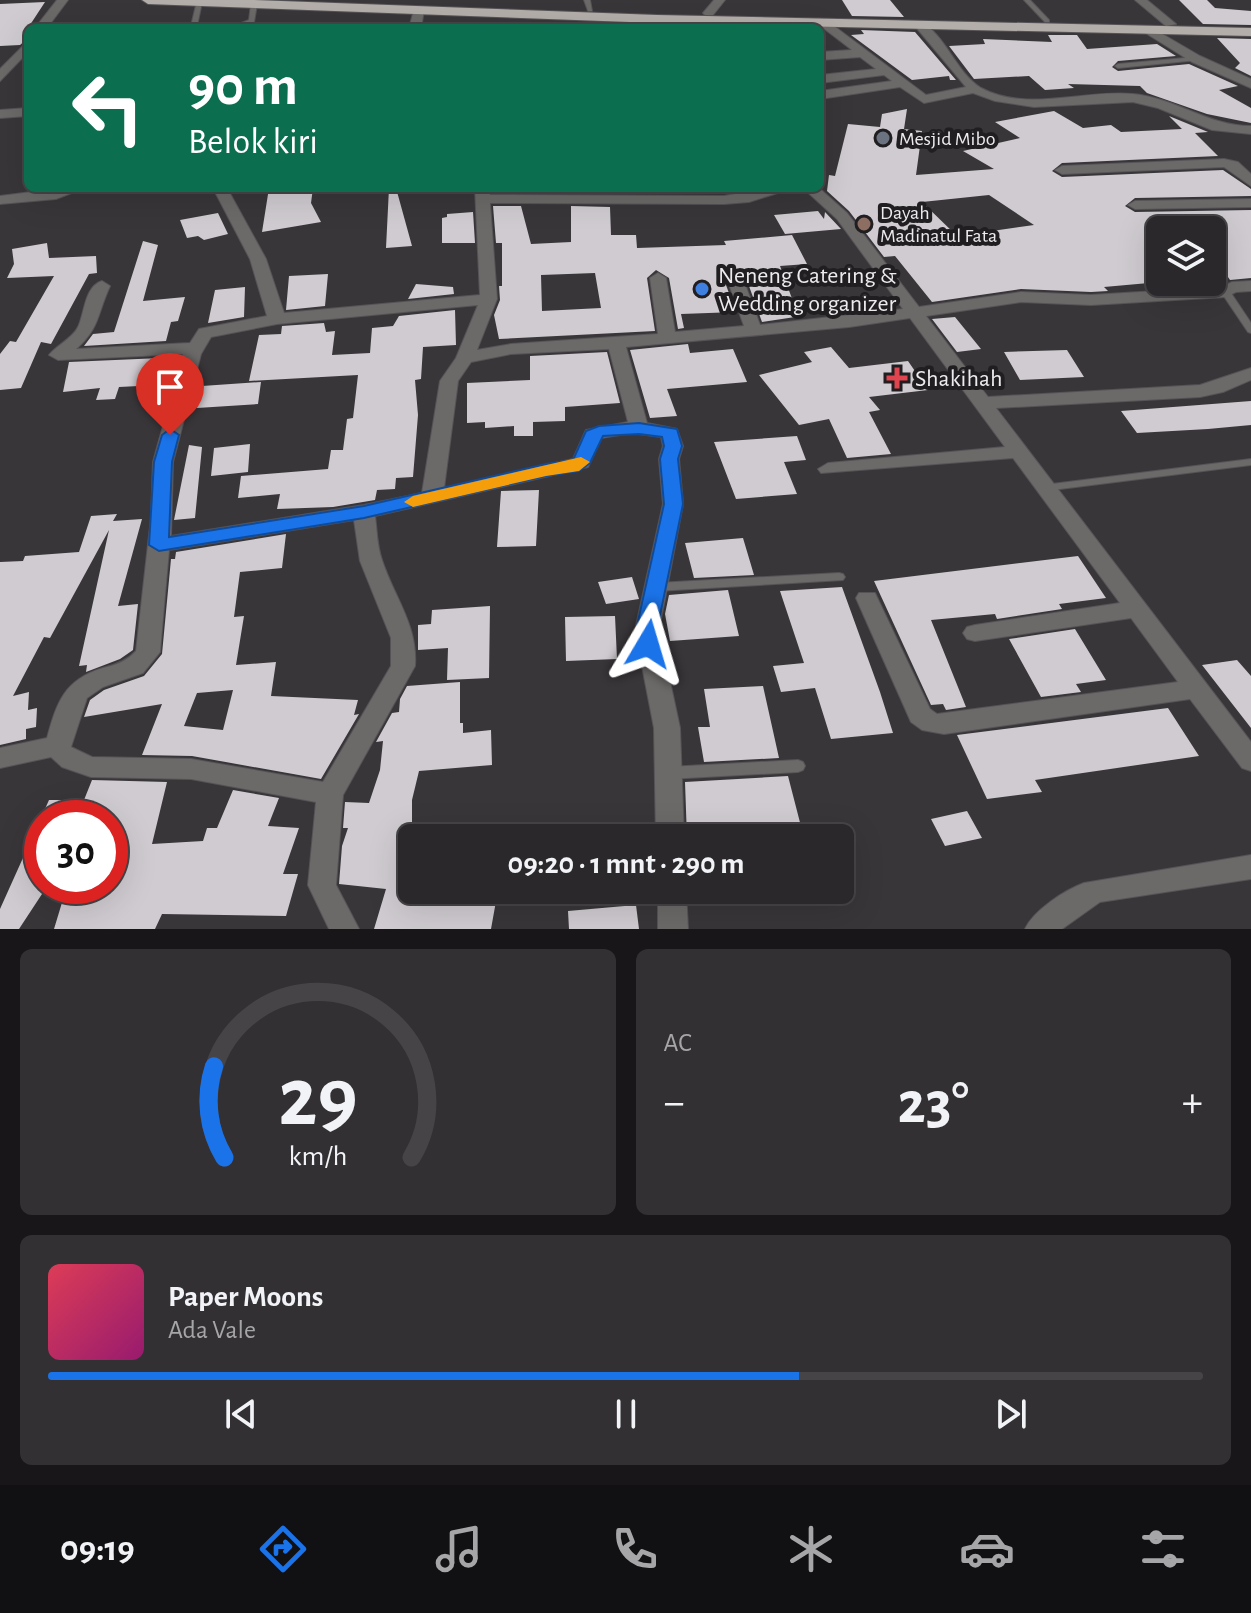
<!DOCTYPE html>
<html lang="id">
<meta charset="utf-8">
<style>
:root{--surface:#2b282c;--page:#333034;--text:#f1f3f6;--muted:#a6a6a9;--line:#474448;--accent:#1a73e8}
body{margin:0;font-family:"Alegreya Sans",sans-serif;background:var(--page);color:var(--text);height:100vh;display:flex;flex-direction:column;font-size:30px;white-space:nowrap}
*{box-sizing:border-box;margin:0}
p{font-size:26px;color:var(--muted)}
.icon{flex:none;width:44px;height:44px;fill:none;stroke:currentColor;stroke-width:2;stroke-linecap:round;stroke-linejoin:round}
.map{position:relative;height:929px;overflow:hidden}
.sheet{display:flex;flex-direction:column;gap:20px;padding:20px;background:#181618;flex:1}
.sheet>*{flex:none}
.banner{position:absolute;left:24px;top:24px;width:800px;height:168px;border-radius:12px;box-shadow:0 8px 32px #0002,0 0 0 2px var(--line);background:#0b6e4f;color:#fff;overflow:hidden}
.fabs{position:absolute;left:1146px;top:216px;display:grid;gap:16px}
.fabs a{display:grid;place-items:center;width:80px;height:80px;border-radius:12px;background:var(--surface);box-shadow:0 8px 32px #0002,0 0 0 2px var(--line);font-size:40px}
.speed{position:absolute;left:24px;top:800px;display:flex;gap:16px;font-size:40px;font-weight:700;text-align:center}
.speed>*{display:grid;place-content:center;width:104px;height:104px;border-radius:50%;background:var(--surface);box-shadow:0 8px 32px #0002,0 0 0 2px var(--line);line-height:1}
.speed .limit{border:12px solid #d22;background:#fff;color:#111}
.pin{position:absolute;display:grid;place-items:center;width:68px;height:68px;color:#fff;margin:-82px -34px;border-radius:50% 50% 50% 0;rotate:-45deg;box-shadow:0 0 8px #0007}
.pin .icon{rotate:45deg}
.me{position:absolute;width:88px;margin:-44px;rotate:7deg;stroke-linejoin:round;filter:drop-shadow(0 0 6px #0008)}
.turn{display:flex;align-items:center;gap:28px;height:168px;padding:0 32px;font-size:36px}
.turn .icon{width:104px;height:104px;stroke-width:2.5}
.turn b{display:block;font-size:56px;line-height:68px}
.big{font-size:60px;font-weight:700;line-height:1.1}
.sheet .tile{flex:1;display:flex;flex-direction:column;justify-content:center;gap:12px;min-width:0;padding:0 28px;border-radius:12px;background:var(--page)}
.sheet .dial{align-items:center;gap:0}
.dial svg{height:208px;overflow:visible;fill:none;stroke:var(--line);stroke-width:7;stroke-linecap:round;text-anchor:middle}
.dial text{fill:var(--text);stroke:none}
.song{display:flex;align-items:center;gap:24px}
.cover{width:96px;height:96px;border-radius:12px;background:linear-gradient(135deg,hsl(350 70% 55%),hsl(320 70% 35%))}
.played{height:8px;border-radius:4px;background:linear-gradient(90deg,var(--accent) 65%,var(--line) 65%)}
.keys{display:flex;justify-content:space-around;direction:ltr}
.heat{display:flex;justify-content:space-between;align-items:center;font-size:44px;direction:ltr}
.sheet .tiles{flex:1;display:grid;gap:20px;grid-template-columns:1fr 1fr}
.tile:last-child{grid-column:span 2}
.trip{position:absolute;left:398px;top:824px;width:456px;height:80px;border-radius:12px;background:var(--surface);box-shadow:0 8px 32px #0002,0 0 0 2px var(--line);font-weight:700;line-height:80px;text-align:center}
.tab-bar{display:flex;height:128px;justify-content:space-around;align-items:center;background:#111012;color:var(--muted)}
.tab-bar .icon{width:56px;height:56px}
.tab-bar .on{color:var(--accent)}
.tab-bar b{font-size:36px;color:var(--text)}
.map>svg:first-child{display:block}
.building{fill:#cfcbd0;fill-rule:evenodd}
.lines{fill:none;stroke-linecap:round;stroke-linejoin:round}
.lane-casing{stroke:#565357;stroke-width:2}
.street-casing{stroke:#565357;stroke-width:2}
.highway-casing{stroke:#565357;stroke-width:2}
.lane{fill:#6c6a68;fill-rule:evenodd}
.street{fill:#6c6a68;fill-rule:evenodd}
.highway{fill:#b4aeaa;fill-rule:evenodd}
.route{fill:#1a73e8;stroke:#114b97;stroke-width:2}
.slow{fill:#f59e0b}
.worship-dot{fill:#6b7280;stroke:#201e20;stroke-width:3}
.education-dot{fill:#8d6e63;stroke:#201e20;stroke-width:3}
.shop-dot{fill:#3f7fe0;stroke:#201e20;stroke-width:3}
.health-dot{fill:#e0444e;stroke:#201e20;stroke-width:3}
.labels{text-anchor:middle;stroke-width:8;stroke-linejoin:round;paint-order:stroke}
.far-poi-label{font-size:20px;fill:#edebee;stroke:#201e20;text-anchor:start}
.poi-label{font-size:24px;fill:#edebee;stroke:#201e20;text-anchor:start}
</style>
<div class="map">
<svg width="1251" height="929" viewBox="0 0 1251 929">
<rect width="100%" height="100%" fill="#39363a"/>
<path class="building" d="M842,0H890L904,17L852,16Z
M1179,0H1207L1215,8L1251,11V25L1203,24Z
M45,2L28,28V38L20,45L0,46V4Z
M861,30L915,32L956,80H950L949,76L912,80L851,35L864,34Z
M1048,35H1077L1087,49L1157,44L1176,56L1118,61L1112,67L1118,71L1189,64L1238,86L1219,90L1251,108V123L1207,114L1147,93L1140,86L1068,84L1074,88L1045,90L1029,76L974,79L949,46L985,44L983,39L1052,42Z
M1217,38L1251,39V76L1235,68L1240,63Z
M907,109L904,129L922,131L916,175L994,169L963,151L1020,138L995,122L1054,111L1083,128L1111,125L1121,132L1182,129L1169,116L1208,132L1195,133L1218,156L1062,163L1052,171L1062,177L1223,170L1251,189V196L1135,198L1125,206L1135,212L1251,210V278L1230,280L1220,265L1212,264V230H1160V282L1104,287L1108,291L1091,292L1021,289L932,302L895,256L884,257L849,211L827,191L829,175L835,176L848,124L880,127L882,114ZM989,195L1034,225L957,236L922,202Z
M269,188H313L311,203L321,222L262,232Z
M389,188H396L412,246L386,248Z
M493,206H521L531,244L571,242V206L610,207L611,235H636L637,248L726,245L724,241L792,235L807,264L780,266L794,304H790L795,317L762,322L745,275L732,268L723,277L736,312L681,314L684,328L678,329L669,278L656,270L647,278L655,331L499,339L494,315L500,300L499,286H502V243H496ZM595,273L601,308L542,311L541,275Z
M818,211L824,219L825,212L841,229L785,234L774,215Z
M473,212L475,243H442V218L447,217V214Z
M218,213L228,234L204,240L198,236L187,238L180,220Z
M143,241L158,245L143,301L185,297L178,321L171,322L166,341L84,346L93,334L114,332Z
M47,243L49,258L96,256L97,273L89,274L51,344L41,342L21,388L0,390V354L10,341L16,342L54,276L7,278L14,264L12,249Z
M328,274L325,306L286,310L289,276Z
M416,284L453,287L454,294L408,299Z
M245,287L244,317L208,323L215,290Z
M455,310L456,345L423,347L421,379L415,380L418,415L413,477L396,478L395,489L377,490L375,500L333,507L277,509L280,494L238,498L241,476L328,469L331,450H343L347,419L353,418L358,375L249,381L259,335L281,334L282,326L324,323L326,332L335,331L332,355L370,353L372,328L393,326L399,316Z
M955,317L981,349L957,352L932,319Z
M688,344L690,353L733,349L747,382L667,389L677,416L650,418L630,350Z
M831,347L849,368L908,361L928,390L869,397L880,410L869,412L891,454L847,458L829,419L799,425L759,375L812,362L804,352Z
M1067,350L1084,377L1020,380L1004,352Z
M607,352L620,403L565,407V421L533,422V436H514V426L485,428V422L467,423V383L530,380V356Z
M161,358L159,364H165L159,385L119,387L115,399L96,400L100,388L63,392L69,362Z
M261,382L258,404L197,408L202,386Z
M1251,401V425L1208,429L1137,433L1121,411Z
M797,436L806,460L784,462L797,494L736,499L714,442Z
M250,444L248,472L211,476L214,448Z
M189,445L202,447L195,518L174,520Z
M539,490L536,546L497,547L501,491Z
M117,514L113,521L142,519L118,606L138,604L133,650L120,659L86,672L87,665L79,666L109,530L50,638L44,637L13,696L29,692L28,710L37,708L36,727L26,729V739L0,745V562L23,561L25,556L79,552L91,516Z
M286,534L282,568L240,572L234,617L244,616L236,665L276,662L271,696L358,700L354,715L359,714L321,779L192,756L142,755L162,704L84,717L90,700L104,690L144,676L162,654L171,559H175L176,552ZM233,690L223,730L184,726L197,693Z
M743,538L754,575L694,578L685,543Z
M1078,556L1106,598L1059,604L1062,609L997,619L995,614L931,620L966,707L946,710L943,704L931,705L874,581Z
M632,577L639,599L606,604L598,582Z
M842,587L880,692L893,733L831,739L815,688L781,692L773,666L804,663L780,591Z
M728,590L739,636L670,641L665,614L669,595Z
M490,606L489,678L447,680L448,648L418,650V625L431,624L432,610Z
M615,616L617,659L566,661L565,617Z
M1075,629L1106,680L1076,684L1081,692L1041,697L1009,639Z
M1237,660L1251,676V728L1202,665Z
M460,682V723H463V733L491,730L492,765L419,771L412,800V890H498L491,929H374L386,889L339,884L342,846L348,828H343L345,802L369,803L380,770L383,741L376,742L392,713L399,712L400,699L407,686Z
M763,686L779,758L704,762L698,727H710L704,689Z
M1168,708L1199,756L1035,780L1042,792L987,799L957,735Z
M788,776L804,838H687L685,782Z
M92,780L167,782L152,844L203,841L207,828H217L233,790L279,798L268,826L299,828L283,874H298L286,916L162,914L155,929H54L67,886H110V818H42V894L19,929H0V909L49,800H84Z
M967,811L982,838L945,846L931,819Z
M636,905L639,929H569L568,911Z"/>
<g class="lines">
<g class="lane-casing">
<path id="lane" d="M584,0H590L592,11H588Z
M1024,0H1030L1049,20V22H1045Z
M197,1L202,2L197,26L199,28H192L191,26Z
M254,2L257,4L254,22L239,28H234V26L249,20L251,4Z
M1196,57L1199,59L1198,60L1118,68L1115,66L1118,64Z
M1226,289L1229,290L1251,323V333L1248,332L1221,292Z
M1251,459V465L1044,491L1038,488L1044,485Z
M839,573L843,574L845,577L843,580L657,591L653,590L651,587L653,584L657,583Z
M798,760L803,762L805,766L803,770L798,772L668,779L663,777L661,773L663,769L668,767Z"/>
</g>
<g class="street-casing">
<path id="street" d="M57,0H68L47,28H35Z
M714,0H725L713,15H705L703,13Z
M1135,0H1147L1176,24L1166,26Z
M419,7L424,10L421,28H409L414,10Z
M818,20H826L926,95L966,87L915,26V22L919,21C945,33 956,73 981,88C1028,113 1084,89 1133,94C1176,98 1208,126 1251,126V134L1212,130L1158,108L1133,102L1034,107L995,101L973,93L924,103L900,87L820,99V91L892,81L884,75L820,83V75L876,69L860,57L820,60V52L852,50L818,24Z
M1144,28H1152L1200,56L1251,79V88L1192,62L1144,32Z
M28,41V52L0,81V69Z
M28,108V116L0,118V110Z
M1224,159L1238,162L1251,174V186L1224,167L1062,174L1055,170L1062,166Z
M63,188H84L56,199L0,204V196Z
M213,188H227L266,259L284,313L480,295L475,188H489L490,195L724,196L769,188H793L749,202L724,204L490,203L497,299L477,350L511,344L658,334L650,278L658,273L666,278L675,332L744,326L726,276L734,271L742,276L760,325L903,309L837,219L803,188H819L847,213L919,307L1021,292L1091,295L1222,287L1232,282L1251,281V291L1236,292L1226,297L1091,305L1021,302L926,316L988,397L1200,385L1251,368V380L1223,392L1200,397L996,408L1251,742V771L1242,768L1190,699L944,734L922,730L911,722L856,598L859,593H875L930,709L937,714L1178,682L1131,618L975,641L967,639L963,633L967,627L975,625L1120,603L1013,458L821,473L818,469L828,463L1005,447L910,318L849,327L626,347L647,423L677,429L683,446L679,459L683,504L659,630L680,728L684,838H656L654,728L635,630L663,504L659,459L663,446L661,437L632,433L601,438L588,467L375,516C377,531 377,546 382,560C394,597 418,625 415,666L343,795L336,885L359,929H329L308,885L316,802L191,779L91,777L62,767L51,757L0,768V748L47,738C57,702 64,680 103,668C116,665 127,661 136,651L151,518L153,462L183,354L58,360L49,355C57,345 73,338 78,327C85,313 84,287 102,281L110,286C97,314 100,328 76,349L190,343L199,329L267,316L250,259ZM478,305L456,358L440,381L422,493L364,505L171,536L173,462L201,354L211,337L277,324ZM609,349L628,422L586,430L573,459L444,488L458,381L471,362L511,354ZM354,520L360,561L391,638V666L323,782L191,759L92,757L71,747L87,698L103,687L143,673L160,652L169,550Z
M1251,199V207L1135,209L1128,205L1135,201Z
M1251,855V879L1100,902L1062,929H1025C1034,910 1065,890 1084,883Z
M658,890H686L688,929H658Z"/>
</g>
<g class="highway-casing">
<path id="highway" d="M142,0H253L657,15L1251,28V36L657,23L148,4Z"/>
</g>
<use href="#lane" class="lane"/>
<use href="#street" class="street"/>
<use href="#highway" class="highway"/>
</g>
<path class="route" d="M639,423L677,429L682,446L678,459L683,504L657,630L659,644L656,649H640L636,630L664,504L660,459L664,446L662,437L639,434L603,436L590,463L579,471L546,476L364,518L159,551L149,545L154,462L162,435L170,429L179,435L172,462L169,537L364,506L546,464L573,460L586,431L599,426Z"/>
<path class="slow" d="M581,457L590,462L579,471L546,476L413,507L404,502L413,496Z"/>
<circle class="worship-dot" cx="883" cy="138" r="8"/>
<circle class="education-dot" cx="864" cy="224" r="8"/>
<circle class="shop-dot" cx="702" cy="289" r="8"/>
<path class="health-dot" d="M893 366h8v8h8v8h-8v8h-8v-8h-8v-8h8z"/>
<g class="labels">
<g class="far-poi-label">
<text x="899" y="145">Mesjid Mibo</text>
<text x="880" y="219">Dayah<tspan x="880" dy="23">Madinatul Fata</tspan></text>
</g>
<g class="poi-label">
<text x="718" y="283">Neneng Catering &amp;<tspan x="718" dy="28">Wedding organizer</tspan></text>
<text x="915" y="386">Shakihah</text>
</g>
</g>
</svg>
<div class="fabs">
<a><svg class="icon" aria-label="layers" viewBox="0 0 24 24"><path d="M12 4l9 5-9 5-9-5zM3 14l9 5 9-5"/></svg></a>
</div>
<div class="speed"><div class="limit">30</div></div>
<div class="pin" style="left:170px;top:435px;background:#d93025"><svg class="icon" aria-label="arrive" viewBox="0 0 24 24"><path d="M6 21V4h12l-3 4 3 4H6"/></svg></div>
<svg class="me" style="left:648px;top:644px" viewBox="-20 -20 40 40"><path d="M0-17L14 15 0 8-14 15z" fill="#1a73e8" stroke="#fff" stroke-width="4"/></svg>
<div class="trip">09:20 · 1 mnt · 290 m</div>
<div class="banner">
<div class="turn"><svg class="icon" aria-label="left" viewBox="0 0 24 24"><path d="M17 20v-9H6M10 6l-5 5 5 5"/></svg><div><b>90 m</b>Belok kiri</div></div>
</div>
</div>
<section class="sheet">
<div class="tiles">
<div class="tile dial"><svg viewBox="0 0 100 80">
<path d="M14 69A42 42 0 1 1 86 69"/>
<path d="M14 69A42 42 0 0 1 10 34" stroke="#1a73e8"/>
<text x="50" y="56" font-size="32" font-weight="700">29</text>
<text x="50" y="72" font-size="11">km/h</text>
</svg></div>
<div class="tile"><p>AC</p>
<div class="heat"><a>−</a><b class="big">23°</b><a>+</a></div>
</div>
<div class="tile">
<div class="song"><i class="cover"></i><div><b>Paper Moons</b><p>Ada Vale</p></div></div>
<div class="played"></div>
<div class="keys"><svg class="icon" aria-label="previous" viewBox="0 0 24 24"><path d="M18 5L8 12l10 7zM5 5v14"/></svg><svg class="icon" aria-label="pause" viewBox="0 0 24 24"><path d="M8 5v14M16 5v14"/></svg><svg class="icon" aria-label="next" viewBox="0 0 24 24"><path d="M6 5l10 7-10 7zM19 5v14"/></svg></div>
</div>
</div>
</section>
<nav class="tab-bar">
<b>09:19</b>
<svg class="icon on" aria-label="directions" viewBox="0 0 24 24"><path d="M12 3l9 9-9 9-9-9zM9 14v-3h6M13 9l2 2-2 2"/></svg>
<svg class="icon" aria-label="music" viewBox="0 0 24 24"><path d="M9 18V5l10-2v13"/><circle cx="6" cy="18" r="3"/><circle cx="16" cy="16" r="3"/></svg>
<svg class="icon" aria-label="phone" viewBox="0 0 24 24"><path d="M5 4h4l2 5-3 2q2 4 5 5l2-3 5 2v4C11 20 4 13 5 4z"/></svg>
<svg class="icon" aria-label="climate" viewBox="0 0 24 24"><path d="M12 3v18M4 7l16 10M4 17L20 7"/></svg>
<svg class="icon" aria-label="car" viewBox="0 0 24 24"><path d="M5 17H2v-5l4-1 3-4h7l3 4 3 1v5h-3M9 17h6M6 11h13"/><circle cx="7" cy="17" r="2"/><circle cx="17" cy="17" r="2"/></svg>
<svg class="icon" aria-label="filters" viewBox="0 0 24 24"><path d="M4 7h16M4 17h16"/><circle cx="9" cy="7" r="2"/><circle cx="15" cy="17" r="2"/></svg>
</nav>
